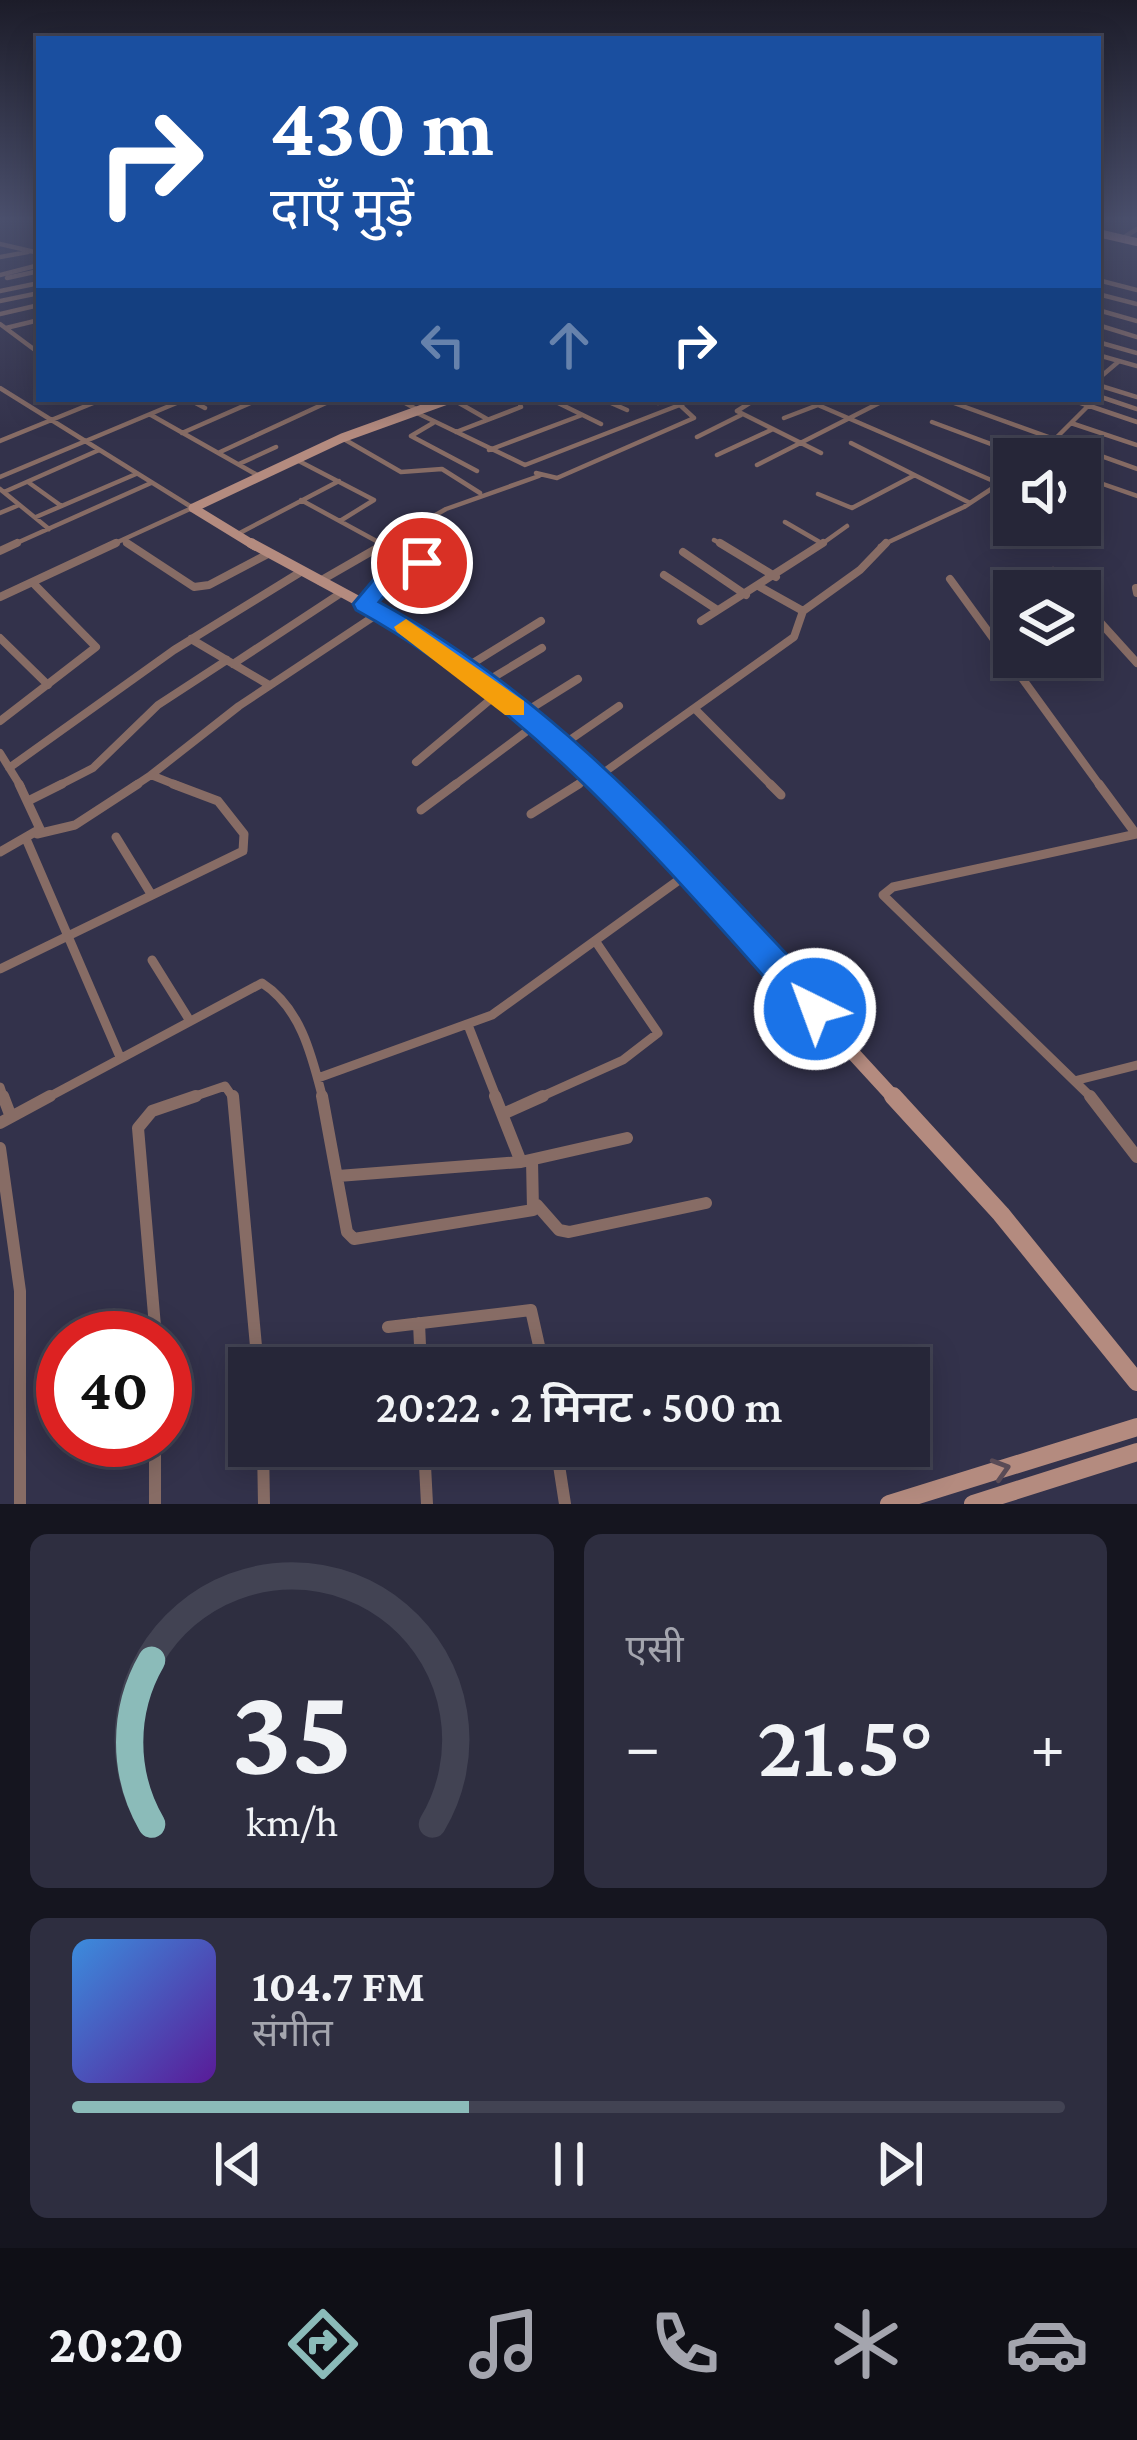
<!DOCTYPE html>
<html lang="hi">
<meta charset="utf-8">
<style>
:root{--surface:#262638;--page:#2e2e40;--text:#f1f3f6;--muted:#a4a5ae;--line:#424353;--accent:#8bbbb9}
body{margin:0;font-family:"Crimson Pro","Noto Sans Devanagari",serif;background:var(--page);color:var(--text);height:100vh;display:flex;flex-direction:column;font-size:45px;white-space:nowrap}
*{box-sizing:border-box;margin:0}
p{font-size:39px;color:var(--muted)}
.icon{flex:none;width:66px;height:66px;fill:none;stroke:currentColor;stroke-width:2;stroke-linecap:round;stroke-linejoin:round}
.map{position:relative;height:1504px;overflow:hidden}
.sheet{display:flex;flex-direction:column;gap:30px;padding:30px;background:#15151f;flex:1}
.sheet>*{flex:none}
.top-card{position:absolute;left:36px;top:36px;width:1065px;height:366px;border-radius:0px;box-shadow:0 6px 30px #0003,0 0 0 3px var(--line);background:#1a4fa0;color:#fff;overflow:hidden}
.fabs{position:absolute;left:993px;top:438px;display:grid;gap:24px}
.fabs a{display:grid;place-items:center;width:108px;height:108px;border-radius:0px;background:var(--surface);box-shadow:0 6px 30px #0003,0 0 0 3px var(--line);font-size:60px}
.speed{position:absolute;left:36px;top:1311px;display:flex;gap:24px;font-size:60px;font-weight:700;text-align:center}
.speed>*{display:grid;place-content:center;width:156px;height:156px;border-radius:50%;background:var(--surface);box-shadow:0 6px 30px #0003,0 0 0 3px var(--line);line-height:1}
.speed .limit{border:18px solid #d22;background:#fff;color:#111}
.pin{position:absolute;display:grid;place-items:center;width:102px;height:102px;color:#fff;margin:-51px;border:6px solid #fff;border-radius:50%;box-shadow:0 3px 12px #0007}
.me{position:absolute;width:132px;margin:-66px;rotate:318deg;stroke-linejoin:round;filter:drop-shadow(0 0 9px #0008)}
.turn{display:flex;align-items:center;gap:42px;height:252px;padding:0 36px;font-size:54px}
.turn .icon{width:156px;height:156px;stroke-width:2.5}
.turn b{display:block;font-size:84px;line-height:102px}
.lanes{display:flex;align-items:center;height:114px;padding:0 36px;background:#0003;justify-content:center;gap:60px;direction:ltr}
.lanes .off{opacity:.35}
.big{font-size:90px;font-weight:600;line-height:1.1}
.sheet .tile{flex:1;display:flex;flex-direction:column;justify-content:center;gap:18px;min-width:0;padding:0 42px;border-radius:18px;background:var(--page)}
.sheet .dial{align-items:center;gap:0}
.dial svg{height:312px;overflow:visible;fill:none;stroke:var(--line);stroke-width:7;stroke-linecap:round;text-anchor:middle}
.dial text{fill:var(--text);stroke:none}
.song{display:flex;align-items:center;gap:36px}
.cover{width:144px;height:144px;border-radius:18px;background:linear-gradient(135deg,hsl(210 70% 55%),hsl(270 70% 35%))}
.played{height:12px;border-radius:6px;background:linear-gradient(90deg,var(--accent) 40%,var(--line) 40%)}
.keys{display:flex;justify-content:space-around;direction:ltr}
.heat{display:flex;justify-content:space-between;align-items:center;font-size:66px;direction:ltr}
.sheet .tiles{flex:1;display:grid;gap:30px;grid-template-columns:1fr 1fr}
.tile:last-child{grid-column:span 2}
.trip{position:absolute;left:228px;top:1347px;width:702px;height:120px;border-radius:0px;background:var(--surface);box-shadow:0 6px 30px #0003,0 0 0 3px var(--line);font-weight:600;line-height:120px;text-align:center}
.dock{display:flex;height:192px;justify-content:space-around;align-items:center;background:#0f0f16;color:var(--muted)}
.dock .icon{width:84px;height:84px}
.dock .active{color:var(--accent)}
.dock b{font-size:54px;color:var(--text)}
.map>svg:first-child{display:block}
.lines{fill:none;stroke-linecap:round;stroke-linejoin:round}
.street-far3{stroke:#876c65;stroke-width:4.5}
.street-far2{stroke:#876c65;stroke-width:8}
.street-far1{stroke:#876c65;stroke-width:9}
.street{stroke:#876c65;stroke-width:12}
.secondary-far3{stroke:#b48b7f;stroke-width:9}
.secondary-far2{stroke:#b48b7f;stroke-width:10}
.secondary-far1{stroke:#b48b7f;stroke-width:14}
.secondary{stroke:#b48b7f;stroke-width:18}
.primary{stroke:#d7a292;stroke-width:8}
.oneway{stroke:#5a4b56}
.route{fill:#1a73e8;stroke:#114b97;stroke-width:3}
.slow{fill:#f59e0b}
</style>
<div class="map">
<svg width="1137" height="1504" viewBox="0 0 1137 1504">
<rect width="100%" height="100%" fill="#33324b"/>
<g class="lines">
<path class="street-far3" d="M1126,236L1137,229
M0,244L39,253
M0,257L28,252
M0,275L39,265
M7,278L39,271
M1098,280L1137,290
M0,291L39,283
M1098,294L1137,304
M0,301L39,293
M1098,310L1137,321
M0,314L39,305
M0,324L39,353
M1098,325L1137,337
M6,328L39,320
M1098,342L1137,353
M1098,355L1137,366
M1098,379L1118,362
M1098,385L1137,397
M0,388L193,508
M1098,396L1137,409
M188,399L205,408
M398,399L418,410
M452,399L487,419
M550,399L601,424
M602,399L627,410
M650,399L658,403
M756,399L737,411L821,453
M943,399L1137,469
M1069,399L1137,422
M256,400L277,399
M415,412L525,465L695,399
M151,415L259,476
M784,418L818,405L998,483
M932,422L1031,459
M433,423L411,436L477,471
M1071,423L1137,445
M456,432L521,407L518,399
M182,433L257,400
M697,437L741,415
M342,438L401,472L442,469L480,493
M0,441L103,399
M851,443L968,502
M489,450L582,415
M218,453L328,402
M717,455L771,430
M295,459L374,500L340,521
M1035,459L1088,406
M239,464L276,447
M757,465L887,399
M536,473L557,478L694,418L680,405
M1080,476L1137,496
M0,477L186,399
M28,482L60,505
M0,489L49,529
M4,492L99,450
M818,494L852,508L913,476
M301,500L380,543
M0,513L19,505
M36,517L136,474
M785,522L823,544
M236,535L339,481
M714,540L725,546
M125,542L132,546
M10,546L151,483
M109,546L192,508
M381,546L446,509L539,476
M819,546L847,526
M880,546L964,507L1014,474"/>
<path class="street-far2" d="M127,543L194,587L209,585L268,554
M720,543L776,577
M0,551L17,543
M683,552L746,595
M1053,571L1072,591
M664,575L716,609
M950,579L1101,787
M320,581L386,543
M760,587L803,611
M1136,588L1137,593
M0,597L116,543
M1080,600L1137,663
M365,605L383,583L422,563
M701,621L823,543
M0,638L48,685
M191,639L269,685
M233,664L341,593
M465,668L541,621
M484,683L542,648
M696,710L773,787
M522,714L578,679
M0,721L96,647L35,585
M561,746L619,706
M0,753L21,787
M416,762L497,694
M9,768L174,650L299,573
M599,776L794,637L803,611L860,570L886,543
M56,787L93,768L158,705L227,660
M133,787L151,775
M181,787L151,775L239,706L379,613
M452,787L535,725
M574,787L595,773"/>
<path class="street-far1" d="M770,784L781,795
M1099,784L1136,834
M30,800L62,784
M421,810L456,784
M531,814L579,784
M37,834L75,825L138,784
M116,837L151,894
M27,841L120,1057
M0,852L40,829L19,784
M152,960L190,1021
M0,969L243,851L244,834L218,801L173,784
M468,1025L497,1099
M318,1078L492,1015L690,872
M1078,1080L1137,1065
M0,1087L4,1099
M45,1099L262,983C301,1008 312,1056 323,1099
M187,1099L225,1086L234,1099
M536,1099L623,1060L658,1033L596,942
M1093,1099L883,895L893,887L1137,834"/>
<path class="street" d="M3,1096L11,1117
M233,1096L258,1368
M322,1096L347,1232L354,1239L533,1210L532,1160
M495,1096L521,1162
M1090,1096L1137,1157
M503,1114L543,1096
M0,1123L50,1096
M0,1148L20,1291V1504
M338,1176L521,1162L627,1138
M537,1205L559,1230L569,1232L706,1203
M419,1323L421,1368
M388,1327L531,1310L544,1368
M156,1338L138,1128L152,1111L196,1096
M155,1440V1504
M263,1446L264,1504
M424,1446L427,1504
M556,1446L565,1504
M332,1461L386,1446"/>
<path class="secondary-far3" d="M193,508L255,546
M193,508L342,438L450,399"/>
<path class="secondary-far2" d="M251,543L423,636L609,787"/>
<path class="secondary-far1" d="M606,784L895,1099"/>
<path class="secondary" d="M893,1096L1001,1214L1137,1382
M889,1504L1137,1427
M973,1504L1137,1452"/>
<path class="primary" d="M1098,233L1137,242"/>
</g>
<defs><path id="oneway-chevron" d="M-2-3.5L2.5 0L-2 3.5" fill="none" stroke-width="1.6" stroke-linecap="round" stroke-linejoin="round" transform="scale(3)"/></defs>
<use class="oneway" href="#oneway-chevron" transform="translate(1001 1469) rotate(-17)"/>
<linearGradient id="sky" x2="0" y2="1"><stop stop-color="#1c1c29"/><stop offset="0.51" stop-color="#4a4f6c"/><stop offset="1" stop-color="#4a4f6c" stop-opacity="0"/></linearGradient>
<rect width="1137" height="429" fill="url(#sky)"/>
<path class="route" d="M414,558L433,563L391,588L379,602C556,697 690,853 827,997L832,1009L827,1020L815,1025L803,1020C667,870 536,709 356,610L353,604L375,578Z"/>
<path class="slow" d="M406,619L524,701V715H505L397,632L394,627Z"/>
</svg>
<div class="fabs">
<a><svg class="icon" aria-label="sound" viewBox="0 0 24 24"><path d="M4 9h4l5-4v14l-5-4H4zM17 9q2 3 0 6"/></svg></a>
<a><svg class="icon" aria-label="layers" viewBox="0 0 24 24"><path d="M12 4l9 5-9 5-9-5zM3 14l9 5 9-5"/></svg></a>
</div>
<div class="speed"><div class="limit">40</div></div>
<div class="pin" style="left:422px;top:563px;background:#d93025"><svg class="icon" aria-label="arrive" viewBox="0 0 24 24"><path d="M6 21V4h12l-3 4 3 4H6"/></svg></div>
<svg class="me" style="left:815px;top:1009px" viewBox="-20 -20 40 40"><circle r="17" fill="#1a73e8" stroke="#fff" stroke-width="3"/><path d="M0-11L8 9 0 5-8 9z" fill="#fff"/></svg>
<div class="trip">20:22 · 2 मिनट · 500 m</div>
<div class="top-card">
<div class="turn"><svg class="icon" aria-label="right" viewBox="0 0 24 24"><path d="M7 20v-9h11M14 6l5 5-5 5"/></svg><div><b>430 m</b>दाएँ मुड़ें</div></div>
<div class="lanes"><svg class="icon off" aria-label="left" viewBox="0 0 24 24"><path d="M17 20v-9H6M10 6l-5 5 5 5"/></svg><svg class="icon off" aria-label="ahead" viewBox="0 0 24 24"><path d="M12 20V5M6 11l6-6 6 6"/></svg><svg class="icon" aria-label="right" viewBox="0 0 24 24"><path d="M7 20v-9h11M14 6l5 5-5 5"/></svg></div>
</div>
</div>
<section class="sheet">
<div class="tiles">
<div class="tile dial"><svg viewBox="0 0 100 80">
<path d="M14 69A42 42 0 1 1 86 69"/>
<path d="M14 69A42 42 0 0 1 14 27" stroke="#8bbbb9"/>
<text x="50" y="56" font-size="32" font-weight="700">35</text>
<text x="50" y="72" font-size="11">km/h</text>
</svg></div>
<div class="tile"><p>एसी</p>
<div class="heat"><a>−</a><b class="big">21.5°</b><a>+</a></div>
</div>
<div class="tile">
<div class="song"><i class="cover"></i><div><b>104.7 FM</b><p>संगीत</p></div></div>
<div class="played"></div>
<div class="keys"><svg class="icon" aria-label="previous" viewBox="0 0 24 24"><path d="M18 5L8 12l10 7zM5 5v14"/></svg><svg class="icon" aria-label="pause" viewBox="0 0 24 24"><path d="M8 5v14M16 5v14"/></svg><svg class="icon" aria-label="next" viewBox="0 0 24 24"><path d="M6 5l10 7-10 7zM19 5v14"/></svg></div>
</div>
</div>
</section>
<nav class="dock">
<b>20:20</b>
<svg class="icon active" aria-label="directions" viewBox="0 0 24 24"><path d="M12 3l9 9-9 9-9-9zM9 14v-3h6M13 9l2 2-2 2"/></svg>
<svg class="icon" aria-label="music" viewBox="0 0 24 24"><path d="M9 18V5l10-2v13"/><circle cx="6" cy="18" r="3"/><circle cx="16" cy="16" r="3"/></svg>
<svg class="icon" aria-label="phone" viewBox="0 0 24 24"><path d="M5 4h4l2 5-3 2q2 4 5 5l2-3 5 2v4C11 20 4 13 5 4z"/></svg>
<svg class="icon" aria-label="climate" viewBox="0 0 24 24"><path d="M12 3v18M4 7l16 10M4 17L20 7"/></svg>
<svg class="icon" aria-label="car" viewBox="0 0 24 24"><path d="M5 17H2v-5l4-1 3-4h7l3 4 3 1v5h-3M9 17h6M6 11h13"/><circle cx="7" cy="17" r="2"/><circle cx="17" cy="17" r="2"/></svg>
</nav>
